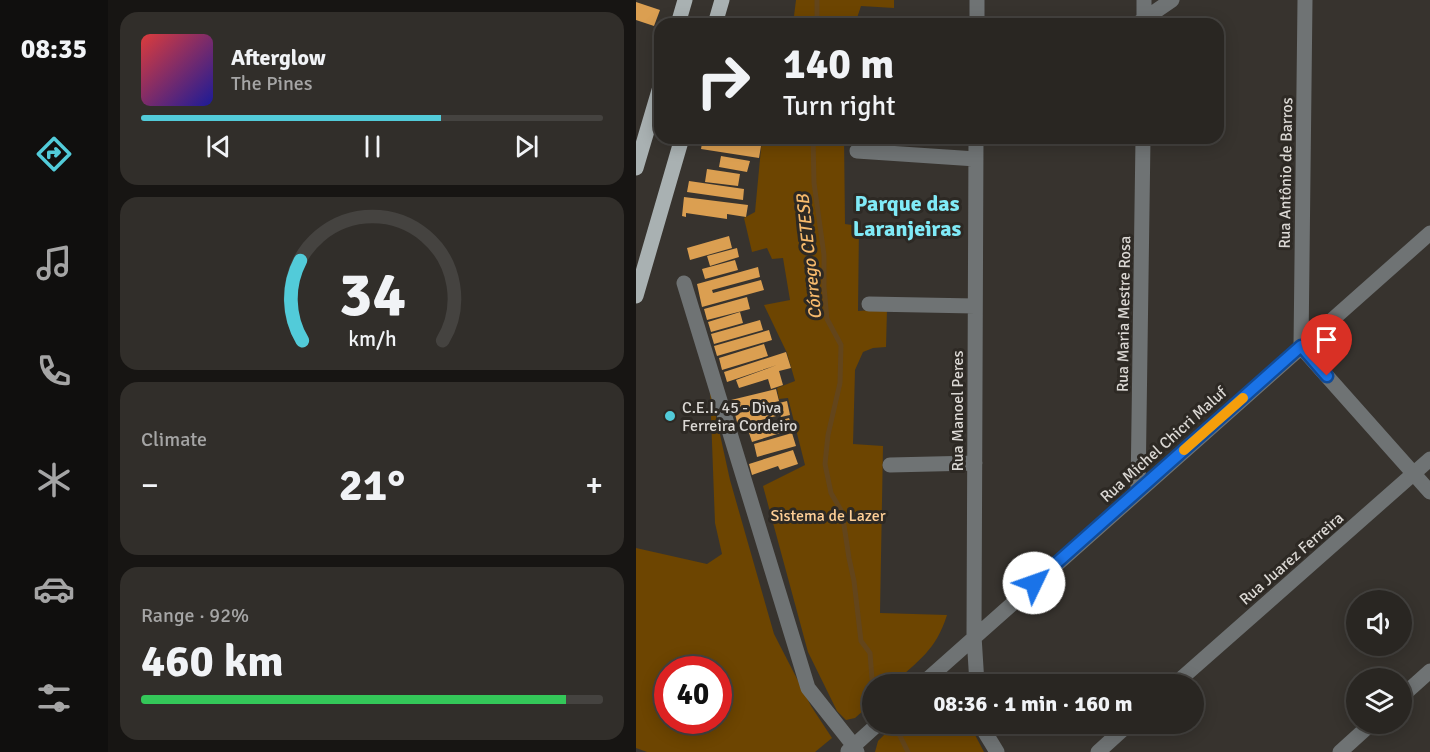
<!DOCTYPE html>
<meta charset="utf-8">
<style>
:root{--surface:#292622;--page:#312e2a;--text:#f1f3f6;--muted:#a5a5a5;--line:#454340;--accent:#52cbd9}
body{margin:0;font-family:Signika,sans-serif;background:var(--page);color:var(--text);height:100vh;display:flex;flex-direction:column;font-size:22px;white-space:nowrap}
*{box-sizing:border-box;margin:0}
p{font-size:20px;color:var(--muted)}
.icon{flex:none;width:33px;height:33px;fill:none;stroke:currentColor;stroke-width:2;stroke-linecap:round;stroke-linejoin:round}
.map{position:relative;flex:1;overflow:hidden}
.panel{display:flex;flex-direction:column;gap:12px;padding:12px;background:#171513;width:528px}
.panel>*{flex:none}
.banner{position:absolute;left:18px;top:18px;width:570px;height:126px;border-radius:18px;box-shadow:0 3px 15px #0003,0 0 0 2px var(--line);background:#292622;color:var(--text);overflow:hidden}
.buttons{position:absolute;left:710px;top:590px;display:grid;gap:12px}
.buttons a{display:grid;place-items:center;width:66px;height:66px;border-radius:50%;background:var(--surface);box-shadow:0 3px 15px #0003,0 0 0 2px var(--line);font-size:30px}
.speed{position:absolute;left:18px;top:656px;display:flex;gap:12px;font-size:30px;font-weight:700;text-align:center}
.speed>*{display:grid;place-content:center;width:78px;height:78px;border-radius:50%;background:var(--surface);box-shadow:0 3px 15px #0003,0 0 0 2px var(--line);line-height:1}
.speed .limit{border:9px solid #d22;background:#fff;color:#111}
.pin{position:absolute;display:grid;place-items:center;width:51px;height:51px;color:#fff;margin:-62px -26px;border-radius:50% 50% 50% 0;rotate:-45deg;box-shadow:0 0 6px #0007}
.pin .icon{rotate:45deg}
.me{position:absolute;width:66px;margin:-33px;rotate:48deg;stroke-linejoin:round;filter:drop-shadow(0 0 4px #0008)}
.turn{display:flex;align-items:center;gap:21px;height:126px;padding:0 30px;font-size:27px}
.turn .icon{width:78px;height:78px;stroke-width:2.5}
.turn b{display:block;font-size:42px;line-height:51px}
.big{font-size:45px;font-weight:700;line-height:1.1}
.panel .widget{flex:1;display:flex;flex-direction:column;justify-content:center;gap:9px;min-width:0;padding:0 21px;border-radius:18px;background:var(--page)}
.panel .dial{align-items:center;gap:0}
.dial svg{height:156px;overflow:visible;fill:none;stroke:var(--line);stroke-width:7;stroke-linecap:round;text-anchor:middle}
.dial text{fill:var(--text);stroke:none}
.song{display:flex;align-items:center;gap:18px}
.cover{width:72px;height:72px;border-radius:9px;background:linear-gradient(135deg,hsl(0 70% 55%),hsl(240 70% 35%))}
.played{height:6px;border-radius:3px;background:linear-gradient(90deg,var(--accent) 65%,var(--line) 65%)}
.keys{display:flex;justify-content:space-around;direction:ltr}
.heat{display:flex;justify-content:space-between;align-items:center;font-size:33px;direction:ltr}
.charge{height:9px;border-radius:4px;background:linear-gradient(90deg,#34c759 92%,var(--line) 0)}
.trip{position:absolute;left:226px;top:674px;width:342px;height:60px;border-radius:30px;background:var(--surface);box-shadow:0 3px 15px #0003,0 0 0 2px var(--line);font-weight:700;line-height:60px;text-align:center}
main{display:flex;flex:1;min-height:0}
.dock{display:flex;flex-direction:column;width:108px;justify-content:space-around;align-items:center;background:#100f0e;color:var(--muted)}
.dock .icon{width:42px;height:42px}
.dock .selected{color:var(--accent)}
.dock b{font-size:27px;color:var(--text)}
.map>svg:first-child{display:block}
.green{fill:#6d4501;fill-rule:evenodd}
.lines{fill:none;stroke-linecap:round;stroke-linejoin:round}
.stream{stroke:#63451b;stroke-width:5}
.building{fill:#db9f51}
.minor{stroke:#6f7374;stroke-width:15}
.major{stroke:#a9b1b2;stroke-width:15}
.route-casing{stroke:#114b97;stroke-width:15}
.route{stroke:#1a73e8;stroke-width:10}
.slow{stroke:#f59e0b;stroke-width:10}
.poi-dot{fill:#52cbd9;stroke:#2d2924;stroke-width:2}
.labels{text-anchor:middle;stroke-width:6;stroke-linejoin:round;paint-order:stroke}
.street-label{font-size:16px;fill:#dbd8d4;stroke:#2d2924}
.poi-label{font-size:16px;fill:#dbd8d4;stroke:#2d2924;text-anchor:start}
.park-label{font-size:16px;fill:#fecf97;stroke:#2d2924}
.water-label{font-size:18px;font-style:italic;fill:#f7ba6c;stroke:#2d2924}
.district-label{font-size:22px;font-weight:bold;fill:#80eaf7;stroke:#2d2924}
</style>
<main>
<nav class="dock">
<b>08:35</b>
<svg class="icon selected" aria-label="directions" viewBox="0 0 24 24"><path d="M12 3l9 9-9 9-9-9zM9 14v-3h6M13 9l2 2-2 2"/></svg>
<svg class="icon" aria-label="music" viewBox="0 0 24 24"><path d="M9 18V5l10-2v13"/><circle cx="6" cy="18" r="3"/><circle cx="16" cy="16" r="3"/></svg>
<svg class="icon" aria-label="phone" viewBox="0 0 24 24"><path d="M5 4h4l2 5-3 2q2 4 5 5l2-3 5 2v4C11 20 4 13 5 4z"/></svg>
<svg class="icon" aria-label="climate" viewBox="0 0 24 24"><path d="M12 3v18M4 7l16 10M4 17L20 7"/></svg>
<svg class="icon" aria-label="car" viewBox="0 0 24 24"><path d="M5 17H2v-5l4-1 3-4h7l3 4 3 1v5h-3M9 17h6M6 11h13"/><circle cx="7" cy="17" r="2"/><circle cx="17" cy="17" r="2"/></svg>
<svg class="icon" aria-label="filters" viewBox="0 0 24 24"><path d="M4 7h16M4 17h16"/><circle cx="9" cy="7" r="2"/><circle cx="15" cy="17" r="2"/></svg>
</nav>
<section class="panel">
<div class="widget">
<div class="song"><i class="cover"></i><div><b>Afterglow</b><p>The Pines</p></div></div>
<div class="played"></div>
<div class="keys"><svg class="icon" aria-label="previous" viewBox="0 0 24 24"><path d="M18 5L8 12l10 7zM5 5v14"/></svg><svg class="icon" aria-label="pause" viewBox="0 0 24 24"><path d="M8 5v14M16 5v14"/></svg><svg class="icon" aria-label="next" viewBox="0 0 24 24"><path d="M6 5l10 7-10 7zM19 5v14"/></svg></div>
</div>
<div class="widget dial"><svg viewBox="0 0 100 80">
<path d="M14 69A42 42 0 1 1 86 69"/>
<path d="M14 69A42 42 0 0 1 13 28" stroke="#52cbd9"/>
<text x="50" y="56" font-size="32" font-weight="700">34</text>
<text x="50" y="72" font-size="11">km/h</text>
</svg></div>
<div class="widget"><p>Climate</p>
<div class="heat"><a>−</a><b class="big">21°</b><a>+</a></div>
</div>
<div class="widget"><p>Range · 92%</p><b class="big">460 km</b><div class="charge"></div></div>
</section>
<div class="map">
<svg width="794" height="752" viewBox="0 0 794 752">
<rect width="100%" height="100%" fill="#37332e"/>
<path class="green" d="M160,0H258V8L225,6L219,24H157Z
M126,138H208L209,224L223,226L222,311L251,309L250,347L237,348L227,352L219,370L217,444L247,446L244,613L311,615C300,650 283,660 257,684H237V702L219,718L210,720L201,711L172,652L127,486L169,465L152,398L143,399L141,388L159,381L151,353L128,305L154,300L147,258L136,259L131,248L116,252L108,218L119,212Z
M74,389L94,480L138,634L175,706L196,738L179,752H11L0,748V548L71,564L86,554L79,523ZM32,669H82V720H32Z
M260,723H335L337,731L348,752H239L242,741Z"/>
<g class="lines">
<path class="stream" d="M181,24V0
M177,138L178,183L188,255V287L191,319L205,345L204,383L192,435L189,464L195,493L206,512L213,558L218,581L225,641L234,653L236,679L238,684
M263,734L272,752"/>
</g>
<path class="building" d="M0,2L24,10L18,26L0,20Z
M67,138L125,146L123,158L65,149Z
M85,156L114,161L111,172L83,167Z
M71,169L104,174L102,186L69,182Z
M53,181L108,189L107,200L51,192Z
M48,197L112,205L110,217L91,214V219L50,213V217L46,216Z
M93,236L96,248L54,260L51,248Z
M101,248L103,257L74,266L71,256Z
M99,260L102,270L69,279L66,269Z
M122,267L124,277L76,290L77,293L125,280L128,290L66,307L61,284Z
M111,297L114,309L71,320L68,309Z
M104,312L107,323L75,332L72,322Z
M124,320L127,330L78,344L75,334Z
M133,330L136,340L81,356L78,346Z
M128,344L132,356L86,370L83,358Z
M150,352L155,368L143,371L147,385L135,389L132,379L103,388L100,380L141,365L91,382L88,372Z
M140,389L143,401L98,412L95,400Z
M151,401L154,415L145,417L144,415L113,423L114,427L103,430L99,414Z
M153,418L157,429L116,442L112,430Z
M156,433L160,446L121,457L118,444Z
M157,450L162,464L144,470L142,466L116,475L113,464Z"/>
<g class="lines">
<path class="minor" d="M669,0L665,347L794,492
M341,24V0
M501,24L536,0
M508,24V0
M340,138L338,636L341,684
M221,151L340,159
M48,283L172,688L218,746L221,752
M233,304L339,306
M254,465L339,463
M502,491L507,138
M286,684L794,233
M539,684L794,459
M765,697L794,671
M347,723V729L361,752
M212,751L243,723
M462,752L494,723
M704,752L736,723"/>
<path class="major" d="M42,24L49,0
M79,24L86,0
M0,168L24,87
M0,296L46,138"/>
</g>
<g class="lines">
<g class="route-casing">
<path id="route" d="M398,583L665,346L691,376"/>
</g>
<use href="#route" class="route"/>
<path class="slow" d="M548,450L607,398"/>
</g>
<circle class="poi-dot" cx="34" cy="416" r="6"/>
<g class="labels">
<g class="street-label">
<text transform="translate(649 173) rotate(-89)" y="6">Rua Antônio de Barros</text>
<text transform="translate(487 314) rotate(-89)" y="6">Rua Maria Mestre Rosa</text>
<text transform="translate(321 411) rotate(-90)" y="6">Rua Manoel Peres</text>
<text transform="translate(527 444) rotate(-42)" y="6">Rua Michel Chicri Maluf</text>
<text transform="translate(655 558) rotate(-41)" y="6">Rua Juarez Ferreira</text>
</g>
<g class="poi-label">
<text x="46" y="413">C.E.I. 45 - Diva<tspan x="46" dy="18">Ferreira Cordeiro</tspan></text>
</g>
<g class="park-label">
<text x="192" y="521">Sistema de Lazer</text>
</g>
<g class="water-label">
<text transform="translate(173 257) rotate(-96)" y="6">Córrego CETESB</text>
</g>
<g class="district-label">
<text x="271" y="211">Parque das<tspan x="271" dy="25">Laranjeiras</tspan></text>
</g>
</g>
</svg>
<div class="buttons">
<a><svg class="icon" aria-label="sound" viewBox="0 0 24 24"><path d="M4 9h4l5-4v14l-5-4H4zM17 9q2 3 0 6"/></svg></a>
<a><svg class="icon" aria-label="layers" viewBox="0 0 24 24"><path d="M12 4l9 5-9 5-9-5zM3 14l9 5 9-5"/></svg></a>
</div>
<div class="speed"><div class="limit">40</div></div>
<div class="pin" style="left:691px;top:376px;background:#d93025"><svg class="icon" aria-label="arrive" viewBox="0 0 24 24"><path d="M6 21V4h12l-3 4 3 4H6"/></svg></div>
<svg class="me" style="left:398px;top:583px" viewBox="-20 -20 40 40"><circle r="19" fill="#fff"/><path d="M0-13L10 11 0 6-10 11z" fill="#1a73e8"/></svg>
<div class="trip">08:36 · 1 min · 160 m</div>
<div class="banner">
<div class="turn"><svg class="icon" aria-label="right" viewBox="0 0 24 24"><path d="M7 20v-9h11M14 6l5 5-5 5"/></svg><div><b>140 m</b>Turn right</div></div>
</div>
</div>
</main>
